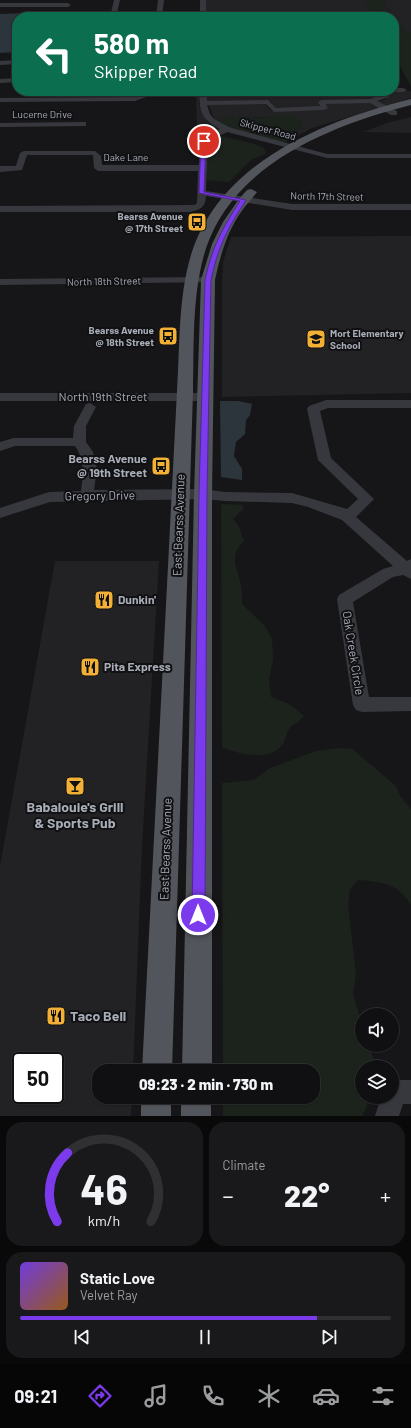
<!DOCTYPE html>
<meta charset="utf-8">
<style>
:root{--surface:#101012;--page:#19191b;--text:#f1f3f6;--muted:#9c9d9f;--line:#303032;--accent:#7c3aed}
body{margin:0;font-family:Barlow,sans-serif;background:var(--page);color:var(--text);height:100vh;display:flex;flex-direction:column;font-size:15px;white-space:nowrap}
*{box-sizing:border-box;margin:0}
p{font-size:13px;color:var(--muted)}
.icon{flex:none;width:22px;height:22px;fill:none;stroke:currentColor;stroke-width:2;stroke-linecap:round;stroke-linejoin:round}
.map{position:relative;height:1116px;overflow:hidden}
.sheet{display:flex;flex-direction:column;gap:6px;padding:6px;background:#09090a;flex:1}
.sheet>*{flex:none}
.hud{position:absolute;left:12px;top:12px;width:387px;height:84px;border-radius:16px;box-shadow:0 1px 3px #0004,0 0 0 1px var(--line);background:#0b6e4f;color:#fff;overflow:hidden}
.fabs{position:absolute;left:355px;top:1008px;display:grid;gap:8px}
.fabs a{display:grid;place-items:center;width:44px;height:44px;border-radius:50%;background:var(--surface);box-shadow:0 1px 3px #0004,0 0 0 1px var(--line);font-size:20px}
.speed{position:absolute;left:12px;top:1052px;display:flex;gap:8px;font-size:20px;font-weight:700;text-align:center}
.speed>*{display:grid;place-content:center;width:52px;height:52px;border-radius:50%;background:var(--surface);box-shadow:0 1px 3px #0004,0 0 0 1px var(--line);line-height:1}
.speed .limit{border:2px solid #111;border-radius:6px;background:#fff;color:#111}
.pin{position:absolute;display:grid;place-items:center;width:34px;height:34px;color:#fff;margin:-17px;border:2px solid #fff;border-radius:50%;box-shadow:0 1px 4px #0007}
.me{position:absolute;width:44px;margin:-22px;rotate:0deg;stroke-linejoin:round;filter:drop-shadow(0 0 3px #0008)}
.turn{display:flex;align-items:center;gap:14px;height:84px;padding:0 16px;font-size:18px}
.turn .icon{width:52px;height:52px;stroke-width:2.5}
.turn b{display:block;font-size:28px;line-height:34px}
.big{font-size:30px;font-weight:800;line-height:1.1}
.sheet .card{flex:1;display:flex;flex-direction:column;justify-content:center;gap:6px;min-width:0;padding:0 14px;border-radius:16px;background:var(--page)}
.sheet .dial{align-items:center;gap:0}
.dial svg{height:104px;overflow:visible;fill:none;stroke:var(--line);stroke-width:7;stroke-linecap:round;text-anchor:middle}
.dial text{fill:var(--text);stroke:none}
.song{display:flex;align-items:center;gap:12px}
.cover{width:48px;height:48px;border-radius:6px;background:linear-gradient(135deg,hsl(260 70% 55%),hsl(30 70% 35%))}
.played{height:4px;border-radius:2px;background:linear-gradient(90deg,var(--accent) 80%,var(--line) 80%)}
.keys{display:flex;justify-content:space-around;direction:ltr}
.heat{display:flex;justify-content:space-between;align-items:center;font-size:22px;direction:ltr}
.sheet .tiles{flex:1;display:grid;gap:6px;grid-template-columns:1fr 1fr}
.card:last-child{grid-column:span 2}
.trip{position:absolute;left:92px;top:1064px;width:228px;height:40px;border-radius:16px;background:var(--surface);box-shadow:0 1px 3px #0004,0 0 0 1px var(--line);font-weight:800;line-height:40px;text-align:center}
.tab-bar{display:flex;height:64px;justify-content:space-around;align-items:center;background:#060607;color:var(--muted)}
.tab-bar .icon{width:28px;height:28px}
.tab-bar .selected{color:var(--accent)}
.tab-bar b{font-size:18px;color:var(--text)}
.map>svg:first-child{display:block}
.built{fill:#222225;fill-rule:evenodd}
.green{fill:#1c231d}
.water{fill:#2c353c}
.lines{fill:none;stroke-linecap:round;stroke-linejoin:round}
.minor{fill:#37383d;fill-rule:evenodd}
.major{fill:#53555c;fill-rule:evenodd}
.route{fill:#7c3aed;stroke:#51269a}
.labels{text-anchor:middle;stroke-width:4;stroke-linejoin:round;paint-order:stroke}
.far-street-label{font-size:10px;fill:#a8adb8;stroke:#111113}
.far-poi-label{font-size:10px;font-weight:bold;fill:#a8adb8;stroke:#111113;text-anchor:end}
.street-label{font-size:12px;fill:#a8adb8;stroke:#111113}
.poi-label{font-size:12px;font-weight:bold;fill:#a8adb8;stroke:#111113;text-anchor:start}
.near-poi-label{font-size:14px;font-weight:bold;fill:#a8adb8;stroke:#111113}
</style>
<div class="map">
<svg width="411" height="1116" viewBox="0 0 411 1116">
<rect width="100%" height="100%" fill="#161618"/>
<path class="built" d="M206,0H364L371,13H206Z
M384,0H411V34L405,32L385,5Z
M411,91V98L385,106L377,102L386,99L390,95L384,94L370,100L318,102L320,107L276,108L271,102L267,101L207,102V93Z
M196,93H200L199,104L207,121L221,129L200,141L198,160Z
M326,103H370L379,108L312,128L293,138L289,133L302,128L294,117L277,115L278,117L233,118V116L215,121L208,104H265L270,110L274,111L324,110L328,108Z
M411,117V133L363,132L387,123Z
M411,236V393L222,397V286L223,262L231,237Z
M55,561H159L142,847L133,1071H99V1097H132L131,1116H0V866ZM21,1061H55V1095H21Z"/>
<path class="green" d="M364,0H384L385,5L405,31L411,34V86L394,55V17H373Z
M277,114L294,117L303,123L302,128L289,133L293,138L284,143L230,127L215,121L233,115L234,118L277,117Z
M221,136L255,144L264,148L266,153L251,160L229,182L207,180C207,163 201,141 221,136Z
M221,504L243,505V509L233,519L238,525L244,541C228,556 237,567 241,585C242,591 242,598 242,604L265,626L272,639L273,659L269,680L271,697L291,705L304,716C300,722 294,723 290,728C286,732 286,740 282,745C269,762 238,754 222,747Z
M340,748L352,749L396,786L400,796L411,809V905C398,883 383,882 358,880L350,889L348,905L356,973L353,995L362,1024V1045H369L374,1061L373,1067H362V1097H369L367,1106L362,1116H223V1097H313V1071H223L222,783L254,780L268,769L316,751Z"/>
<path class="water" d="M28,13L33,15V17H17V52L0,53V14Z
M220,401H238L252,404L250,415L246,420L245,434L236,442L234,456L242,469V480L221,477Z"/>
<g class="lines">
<path class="minor" d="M114,0H120L116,17H110Z
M158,0H164L162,17H156Z
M200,0H206V17H200Z
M0,3H68L71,5L68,7H0Z
M17,60V64L0,65V61Z
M394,61L397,63L400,73L394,74Z
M17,78V82L0,83V79Z
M394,88H403L407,90L403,92H391L394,91Z
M146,91H154L152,95L135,101L0,102V98L134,97Z
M199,91H207V101L268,100L276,108L320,106L318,102L322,100L371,99L383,93H389V97L377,101L397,111V115H391L370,103L326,104L328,108L324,110L274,112L266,104L207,105L210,114L214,119L229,127L327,154H411V158H327L227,132L208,142L206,191L292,204H411V210H292L206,196C205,208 201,209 190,212H0V206L195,205L197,203L198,171H98L94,168L93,155H27L22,170L0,172V166H16L20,153L24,151H95L101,156L102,165H199L200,141L208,134L220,129C200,118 200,112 199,91Z
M86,122V126H83L0,127V123Z
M208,277L213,280L212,282L0,285V279Z
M0,393H205L211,397L205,401H0Z
M326,400H411V408H328L320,411L331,458L374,499L356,517L407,561L411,559V579L403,575L393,577L353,602L369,697H411V711L362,712L356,710L353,705L337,599L339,595L383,569L393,566L342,520L308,507L292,503L225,501L203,499L50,502L0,518V508L49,492L81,491C83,475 85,460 75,446H15L0,451V442L14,438H73L74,426L86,404L90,403L96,407L86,426V442L93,452L97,469L94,490L203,489L225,492L292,493L347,509L358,499L318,460L307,409L309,406Z
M394,1080H411V1104H403L399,1116H375L381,1097H392V1081Z"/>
<path class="major" d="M411,99V105C329,126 230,165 204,255C192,298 194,346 193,391L172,1071H142L177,391C180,346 178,298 191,255C220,161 324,121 411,99Z
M251,189L257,192C252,199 246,205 241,212C227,232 220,256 215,280L212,494V1071H182L194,494L201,280L212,244L223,222L239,199L247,190Z
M141,1097H171V1116H141Z
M181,1097H211V1116H181Z"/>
</g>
<path class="route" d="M204,140L206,141L204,192L246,200C228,228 218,246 211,280L207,494L205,915L203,920L198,921L194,920L192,915L199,494L205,280C212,247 222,229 240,201L199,193L201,141Z"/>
<defs>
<g id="bus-square" transform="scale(1)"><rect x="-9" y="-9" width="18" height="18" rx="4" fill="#f2b134" stroke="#111113"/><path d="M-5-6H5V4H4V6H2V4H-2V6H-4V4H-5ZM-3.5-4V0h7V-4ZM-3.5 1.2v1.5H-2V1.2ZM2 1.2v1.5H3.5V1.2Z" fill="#111"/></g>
<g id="school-square" transform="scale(1)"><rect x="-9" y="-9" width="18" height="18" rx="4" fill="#f2b134" stroke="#111113"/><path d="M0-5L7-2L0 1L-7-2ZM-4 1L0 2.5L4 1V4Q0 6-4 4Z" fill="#111"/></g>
<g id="restaurant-square" transform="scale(1)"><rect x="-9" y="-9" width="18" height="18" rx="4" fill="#f2b134" stroke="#111113"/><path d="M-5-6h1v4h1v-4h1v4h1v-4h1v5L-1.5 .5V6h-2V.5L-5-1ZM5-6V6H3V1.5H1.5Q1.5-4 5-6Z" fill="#111"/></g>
<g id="bar-square" transform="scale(1)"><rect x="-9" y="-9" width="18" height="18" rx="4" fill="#f2b134" stroke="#111113"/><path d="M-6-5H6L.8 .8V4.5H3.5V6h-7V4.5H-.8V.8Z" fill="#111"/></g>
</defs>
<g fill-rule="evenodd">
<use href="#bus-square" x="197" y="222"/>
<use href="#bus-square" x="168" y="336"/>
<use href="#school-square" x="316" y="339"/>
<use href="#bus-square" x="161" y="466"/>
<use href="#restaurant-square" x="104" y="600"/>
<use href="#restaurant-square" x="90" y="667"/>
<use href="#bar-square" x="75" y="786"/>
<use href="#restaurant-square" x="56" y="1016"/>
</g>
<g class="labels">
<g class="far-street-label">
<text x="42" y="118">Lucerne Drive</text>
<text transform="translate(268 129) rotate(15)" y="4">Skipper Road</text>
<text x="126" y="161">Dake Lane</text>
<text transform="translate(327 196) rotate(1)" y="4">North 17th Street</text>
<text transform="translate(104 281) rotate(-1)" y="4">North 18th Street</text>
</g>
<g class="far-poi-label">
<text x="183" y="220">Bearss Avenue<tspan x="183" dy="12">@ 17th Street</tspan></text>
<text x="154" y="334">Bearss Avenue<tspan x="154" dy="12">@ 18th Street</tspan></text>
<text x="330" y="337" text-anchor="start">Mort Elementary<tspan x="330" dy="12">School</tspan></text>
</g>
<g class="street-label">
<text x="103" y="401">North 19th Street</text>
<text transform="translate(100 496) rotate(-1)" y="4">Gregory Drive</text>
<text transform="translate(179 525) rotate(-88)" y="4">East Bearss Avenue</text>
<text transform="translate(353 653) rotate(81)" y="4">Oak Creek Circle</text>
<text transform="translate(166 849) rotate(-88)" y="4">East Bearss Avenue</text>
</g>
<g class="poi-label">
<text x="147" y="463" text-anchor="end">Bearss Avenue<tspan x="147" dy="14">@ 19th Street</tspan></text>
<text x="118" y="604">Dunkin'</text>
<text x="104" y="671">Pita Express</text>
</g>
<g class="near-poi-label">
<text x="75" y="812">Babalouie's Grill<tspan x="75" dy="16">&amp; Sports Pub</tspan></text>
<text x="70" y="1021" text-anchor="start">Taco Bell</text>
</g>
</g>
</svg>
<div class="fabs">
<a><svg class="icon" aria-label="sound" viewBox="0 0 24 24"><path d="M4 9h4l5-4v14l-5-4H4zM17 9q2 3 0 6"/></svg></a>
<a><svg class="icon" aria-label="layers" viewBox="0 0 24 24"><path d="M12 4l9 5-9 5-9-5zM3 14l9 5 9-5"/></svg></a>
</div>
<div class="speed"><div class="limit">50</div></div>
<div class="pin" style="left:204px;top:141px;background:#d93025"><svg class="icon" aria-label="arrive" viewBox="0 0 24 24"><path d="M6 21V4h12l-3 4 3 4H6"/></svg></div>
<svg class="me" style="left:198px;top:915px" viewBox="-20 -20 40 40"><circle r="17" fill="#7c3aed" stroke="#fff" stroke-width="3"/><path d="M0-11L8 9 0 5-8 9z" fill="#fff"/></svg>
<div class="trip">09:23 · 2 min · 730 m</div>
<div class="hud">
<div class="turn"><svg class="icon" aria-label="left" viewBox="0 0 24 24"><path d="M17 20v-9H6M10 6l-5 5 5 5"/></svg><div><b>580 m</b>Skipper Road</div></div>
</div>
</div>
<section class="sheet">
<div class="tiles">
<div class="card dial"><svg viewBox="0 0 100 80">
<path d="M14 69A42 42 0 1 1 86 69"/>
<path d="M14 69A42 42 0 0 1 22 16" stroke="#7c3aed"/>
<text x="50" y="56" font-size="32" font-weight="700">46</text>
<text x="50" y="72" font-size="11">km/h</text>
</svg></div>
<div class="card"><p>Climate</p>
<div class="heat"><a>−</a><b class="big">22°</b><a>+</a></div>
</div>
<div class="card">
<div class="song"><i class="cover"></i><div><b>Static Love</b><p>Velvet Ray</p></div></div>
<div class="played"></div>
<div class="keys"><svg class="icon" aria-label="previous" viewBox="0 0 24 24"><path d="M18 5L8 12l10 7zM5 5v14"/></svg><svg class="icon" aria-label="pause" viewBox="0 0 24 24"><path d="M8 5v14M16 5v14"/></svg><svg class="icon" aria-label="next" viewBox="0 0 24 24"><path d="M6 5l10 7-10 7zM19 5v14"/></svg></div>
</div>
</div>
</section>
<nav class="tab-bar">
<b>09:21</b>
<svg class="icon selected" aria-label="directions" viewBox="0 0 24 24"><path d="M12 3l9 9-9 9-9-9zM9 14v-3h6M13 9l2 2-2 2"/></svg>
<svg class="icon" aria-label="music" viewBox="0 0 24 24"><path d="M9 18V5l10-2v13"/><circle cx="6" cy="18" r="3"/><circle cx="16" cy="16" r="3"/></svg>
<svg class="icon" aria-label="phone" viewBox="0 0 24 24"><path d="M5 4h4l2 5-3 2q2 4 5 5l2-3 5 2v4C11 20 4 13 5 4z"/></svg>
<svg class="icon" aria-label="climate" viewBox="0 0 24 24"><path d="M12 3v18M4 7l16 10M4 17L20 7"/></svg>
<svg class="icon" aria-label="car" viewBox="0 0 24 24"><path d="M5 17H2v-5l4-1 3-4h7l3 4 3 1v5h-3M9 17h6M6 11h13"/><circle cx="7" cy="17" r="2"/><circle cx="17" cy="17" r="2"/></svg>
<svg class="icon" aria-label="filters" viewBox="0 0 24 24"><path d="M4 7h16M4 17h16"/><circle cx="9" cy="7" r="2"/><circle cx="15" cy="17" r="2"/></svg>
</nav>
